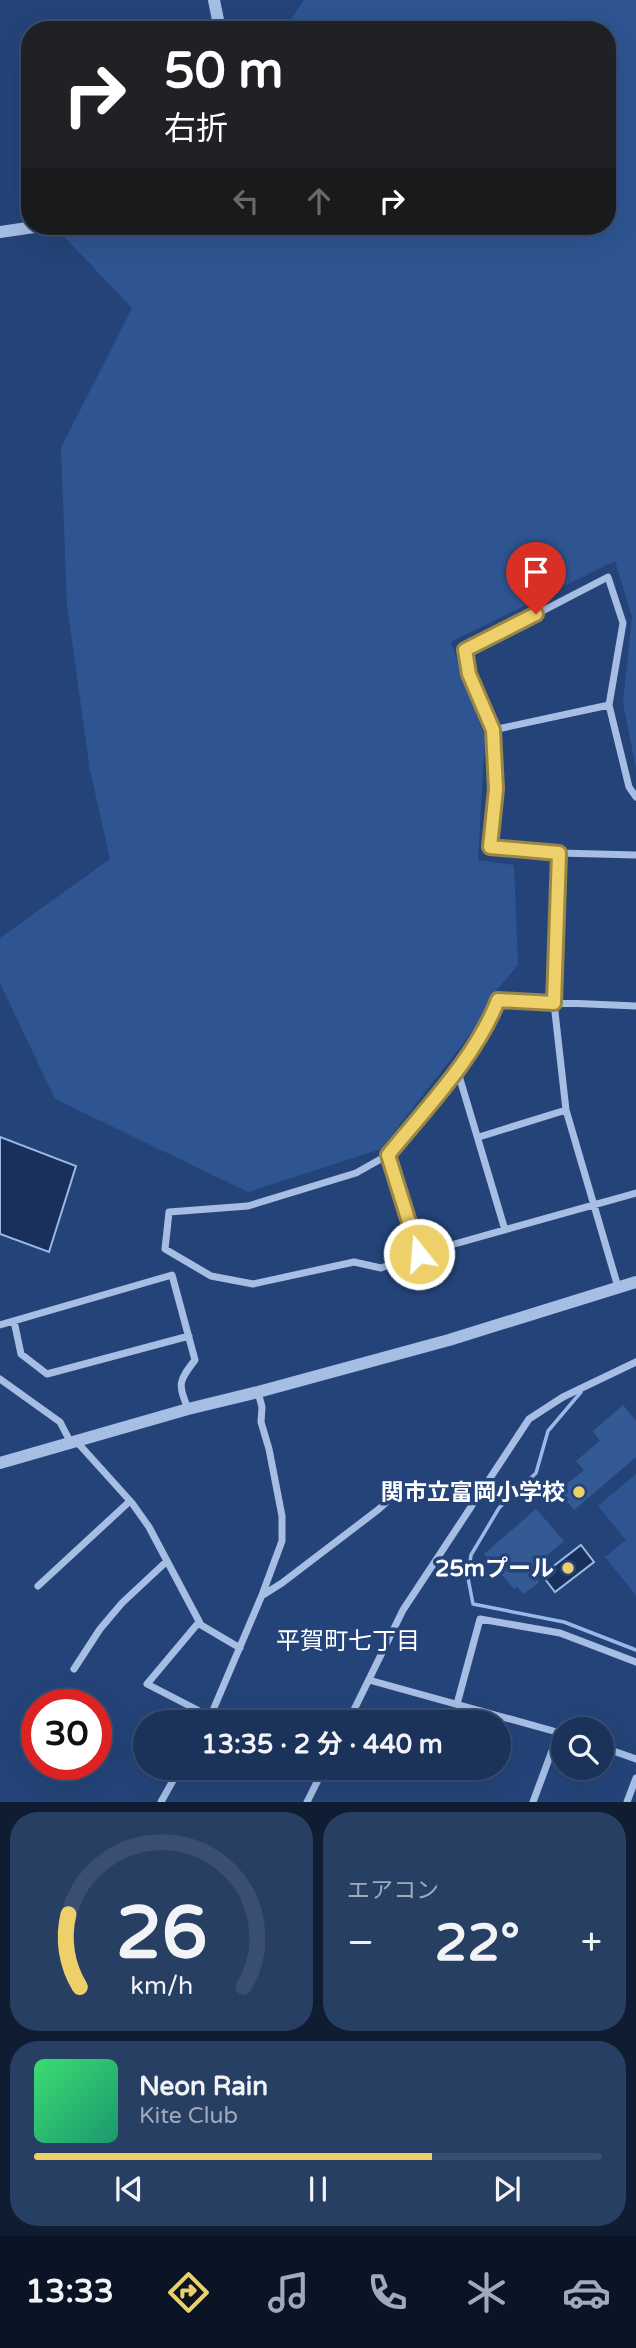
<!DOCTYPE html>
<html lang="ja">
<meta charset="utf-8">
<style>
:root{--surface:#1b335b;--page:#283f64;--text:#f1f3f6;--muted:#a0aabb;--line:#394e71;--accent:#eed06a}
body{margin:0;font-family:"Varela Round","Noto Sans JP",sans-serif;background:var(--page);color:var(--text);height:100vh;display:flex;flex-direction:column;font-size:26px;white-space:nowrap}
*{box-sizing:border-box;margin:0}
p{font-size:23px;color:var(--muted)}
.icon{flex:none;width:38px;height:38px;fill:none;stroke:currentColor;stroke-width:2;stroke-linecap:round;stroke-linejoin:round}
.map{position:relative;height:1802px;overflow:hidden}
.drawer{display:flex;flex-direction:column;gap:10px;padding:10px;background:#0f1c32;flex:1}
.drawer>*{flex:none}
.banner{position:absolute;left:21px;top:21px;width:595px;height:214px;border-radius:28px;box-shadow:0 7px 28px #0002,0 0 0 2px var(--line);background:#202124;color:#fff;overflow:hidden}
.controls{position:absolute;left:551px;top:1717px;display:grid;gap:14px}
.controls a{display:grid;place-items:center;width:63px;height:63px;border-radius:50%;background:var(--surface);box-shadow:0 7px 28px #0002,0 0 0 2px var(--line);font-size:35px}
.speed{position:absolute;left:21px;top:1689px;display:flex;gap:14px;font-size:35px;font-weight:700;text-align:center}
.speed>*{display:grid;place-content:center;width:91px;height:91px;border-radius:50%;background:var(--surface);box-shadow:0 7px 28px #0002,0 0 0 2px var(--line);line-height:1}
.speed .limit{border:10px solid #d22;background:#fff;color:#111}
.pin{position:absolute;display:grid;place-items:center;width:60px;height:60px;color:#fff;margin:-72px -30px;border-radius:50% 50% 50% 0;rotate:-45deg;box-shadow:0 0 7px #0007}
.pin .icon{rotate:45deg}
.me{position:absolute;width:77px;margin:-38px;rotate:343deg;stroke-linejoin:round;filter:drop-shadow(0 0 5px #0008)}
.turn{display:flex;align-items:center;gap:24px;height:147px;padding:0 28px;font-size:32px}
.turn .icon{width:91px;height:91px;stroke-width:2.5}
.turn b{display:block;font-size:49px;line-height:60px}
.lanes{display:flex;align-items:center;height:66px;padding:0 28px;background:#0003;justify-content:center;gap:35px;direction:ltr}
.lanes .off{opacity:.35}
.big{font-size:52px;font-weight:700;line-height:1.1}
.drawer .widget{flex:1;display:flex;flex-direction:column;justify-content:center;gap:10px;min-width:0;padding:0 24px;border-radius:28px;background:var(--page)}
.drawer .dial{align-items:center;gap:0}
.dial svg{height:182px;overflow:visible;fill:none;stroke:var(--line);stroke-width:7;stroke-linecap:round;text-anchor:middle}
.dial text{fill:var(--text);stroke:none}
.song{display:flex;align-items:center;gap:21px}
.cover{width:84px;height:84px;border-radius:10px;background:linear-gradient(135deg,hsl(140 70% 55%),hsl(160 70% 35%))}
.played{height:7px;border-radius:4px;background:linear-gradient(90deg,var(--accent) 70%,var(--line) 70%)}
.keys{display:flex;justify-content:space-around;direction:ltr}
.heat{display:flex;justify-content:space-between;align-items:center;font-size:38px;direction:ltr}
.drawer .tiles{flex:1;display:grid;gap:10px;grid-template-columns:1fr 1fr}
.widget:last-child{grid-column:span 2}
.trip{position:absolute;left:133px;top:1710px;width:378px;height:70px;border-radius:35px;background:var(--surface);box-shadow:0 7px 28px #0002,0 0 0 2px var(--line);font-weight:700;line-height:70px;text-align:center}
.menu{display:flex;height:112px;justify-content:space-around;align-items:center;background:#0b1424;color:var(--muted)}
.menu .icon{width:49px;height:49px}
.menu .active{color:var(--accent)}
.menu b{font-size:32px;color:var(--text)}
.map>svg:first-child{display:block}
.green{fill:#2e5591}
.water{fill:#18305a;stroke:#9ab8e5;stroke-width:2}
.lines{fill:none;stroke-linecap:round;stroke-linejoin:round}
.stream{stroke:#9ab8e5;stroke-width:3.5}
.building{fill:#345a96}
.minor{stroke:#a6bee4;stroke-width:7}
.tertiary{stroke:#a6bee4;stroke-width:12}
.route-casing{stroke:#9b8745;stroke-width:18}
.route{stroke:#eed06a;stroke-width:12}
.poi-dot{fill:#eed06a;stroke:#244479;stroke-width:2.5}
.labels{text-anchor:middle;stroke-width:7;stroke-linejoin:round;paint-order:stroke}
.poi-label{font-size:23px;font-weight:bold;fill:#fff;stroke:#244479;text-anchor:end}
.neighbourhood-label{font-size:24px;fill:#fff;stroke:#244479}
</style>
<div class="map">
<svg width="636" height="1802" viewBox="0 0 636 1802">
<rect width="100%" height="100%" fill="#244479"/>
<path class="green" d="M304,0H636V768L623,703L632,617L615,561L451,642L485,738L478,860L514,865L518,965L490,998L482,1019L381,1149L248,1192L55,1099L0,983V938L110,859L90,770L67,605L61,448L132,308L54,226H607V30H284Z
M636,1474V1595L605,1557L626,1540L598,1506Z"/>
<path class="water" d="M0,1137L76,1166L49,1252L0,1234Z
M581,1545L594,1562L555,1592L542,1575Z"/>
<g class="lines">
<path class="stream" d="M581,1392L548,1431L536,1473L499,1508L471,1555L468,1578L473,1604L564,1622L636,1650"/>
</g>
<path class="building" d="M623,1405L636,1421V1457L574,1510L558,1491L584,1470L576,1461L600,1441L593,1431Z
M536,1509L564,1541L529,1570L539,1582L524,1594L517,1587L514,1589L484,1554Z"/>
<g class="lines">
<path class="minor" d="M493,730L609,705
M636,797L629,787L609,705L623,623L608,577L465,651L469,674L493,730L496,789L490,847L559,853L636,855
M559,853L554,1003L566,1110L618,1287
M636,1006L498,1000L489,1025L457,1069L388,1155L356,1173L248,1206L169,1212L165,1249L211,1276L253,1284L354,1262L381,1268L419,1254L636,1193
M457,1069L505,1230
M479,1137L566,1110
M388,1155L419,1254
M14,1321L21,1354L47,1374L189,1336
M0,1325L172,1275L195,1360C178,1382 178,1383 188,1409
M0,1379L60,1422L71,1443
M77,1442L132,1503L149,1527L201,1625L240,1648
M38,1586L130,1501
M263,1595L282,1583L379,1509L405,1485
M199,1622L147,1684L211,1717
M74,1669L100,1629L122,1603L167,1561
M369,1680L564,1734
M457,1704L480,1619L560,1633L636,1662
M208,1722L262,1595L282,1541V1516L269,1449L261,1422L262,1407L258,1392
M348,1722L403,1610L529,1419L563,1397L636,1362
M602,1747L636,1759
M161,1802L180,1768
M307,1802L324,1768
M533,1802L559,1732
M627,1802L636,1778"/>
<path class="tertiary" d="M214,0L220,30
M0,232L41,226
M0,1463L188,1409L258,1392L449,1340L636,1282"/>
</g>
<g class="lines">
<g class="route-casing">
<path id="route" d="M419,1254L388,1155C426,1108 476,1057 498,1000L554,1003L559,853L490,847L496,789L493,730L469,674L465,650L536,614"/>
</g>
<use href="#route" class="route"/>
</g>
<g class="poi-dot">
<circle cx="579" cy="1492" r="7"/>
<circle cx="568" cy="1568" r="7"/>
</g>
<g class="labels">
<g class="poi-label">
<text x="565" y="1500">関市立富岡小学校</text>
<text x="554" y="1576">25mプール</text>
</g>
<g class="neighbourhood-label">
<text x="348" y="1649">平賀町七丁目</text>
</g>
</g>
</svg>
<div class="controls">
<a><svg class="icon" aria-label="search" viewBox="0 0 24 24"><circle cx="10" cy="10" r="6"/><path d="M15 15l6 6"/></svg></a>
</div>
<div class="speed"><div class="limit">30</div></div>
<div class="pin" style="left:536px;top:614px;background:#d93025"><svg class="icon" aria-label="arrive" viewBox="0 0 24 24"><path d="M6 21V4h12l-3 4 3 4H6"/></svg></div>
<svg class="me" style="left:419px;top:1254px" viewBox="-20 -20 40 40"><circle r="17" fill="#eed06a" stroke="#fff" stroke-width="3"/><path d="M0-11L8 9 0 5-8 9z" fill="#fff"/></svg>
<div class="trip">13:35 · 2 分 · 440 m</div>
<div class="banner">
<div class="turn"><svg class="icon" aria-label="right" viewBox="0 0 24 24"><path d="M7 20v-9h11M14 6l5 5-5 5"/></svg><div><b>50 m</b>右折</div></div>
<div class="lanes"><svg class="icon off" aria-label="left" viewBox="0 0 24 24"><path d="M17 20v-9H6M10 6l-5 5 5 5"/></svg><svg class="icon off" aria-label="ahead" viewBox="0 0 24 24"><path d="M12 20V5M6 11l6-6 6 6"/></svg><svg class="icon" aria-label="right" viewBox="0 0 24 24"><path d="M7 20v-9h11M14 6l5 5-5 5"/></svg></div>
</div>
</div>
<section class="drawer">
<div class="tiles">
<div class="widget dial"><svg viewBox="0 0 100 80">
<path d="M14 69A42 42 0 1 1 86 69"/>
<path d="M14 69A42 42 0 0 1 9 37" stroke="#eed06a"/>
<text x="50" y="56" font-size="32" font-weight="700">26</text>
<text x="50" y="72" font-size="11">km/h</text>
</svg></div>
<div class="widget"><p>エアコン</p>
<div class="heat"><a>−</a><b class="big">22°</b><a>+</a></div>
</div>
<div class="widget">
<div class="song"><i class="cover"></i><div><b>Neon Rain</b><p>Kite Club</p></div></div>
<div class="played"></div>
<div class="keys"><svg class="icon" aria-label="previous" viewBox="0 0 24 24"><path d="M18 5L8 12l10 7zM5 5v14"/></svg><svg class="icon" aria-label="pause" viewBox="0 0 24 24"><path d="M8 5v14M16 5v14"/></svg><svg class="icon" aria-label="next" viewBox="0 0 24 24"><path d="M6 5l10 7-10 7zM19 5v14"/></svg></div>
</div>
</div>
</section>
<nav class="menu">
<b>13:33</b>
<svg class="icon active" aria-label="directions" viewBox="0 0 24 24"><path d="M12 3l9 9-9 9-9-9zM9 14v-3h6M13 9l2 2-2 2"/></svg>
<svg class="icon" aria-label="music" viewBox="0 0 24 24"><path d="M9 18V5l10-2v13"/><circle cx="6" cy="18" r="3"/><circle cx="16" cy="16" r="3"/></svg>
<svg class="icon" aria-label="phone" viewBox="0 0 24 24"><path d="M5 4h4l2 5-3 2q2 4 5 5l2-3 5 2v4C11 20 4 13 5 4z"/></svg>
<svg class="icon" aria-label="climate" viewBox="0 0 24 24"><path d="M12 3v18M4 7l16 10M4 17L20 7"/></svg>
<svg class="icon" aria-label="car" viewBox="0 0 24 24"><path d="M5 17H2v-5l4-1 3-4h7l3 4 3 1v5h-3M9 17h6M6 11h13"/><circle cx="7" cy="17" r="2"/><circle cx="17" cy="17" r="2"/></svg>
</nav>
